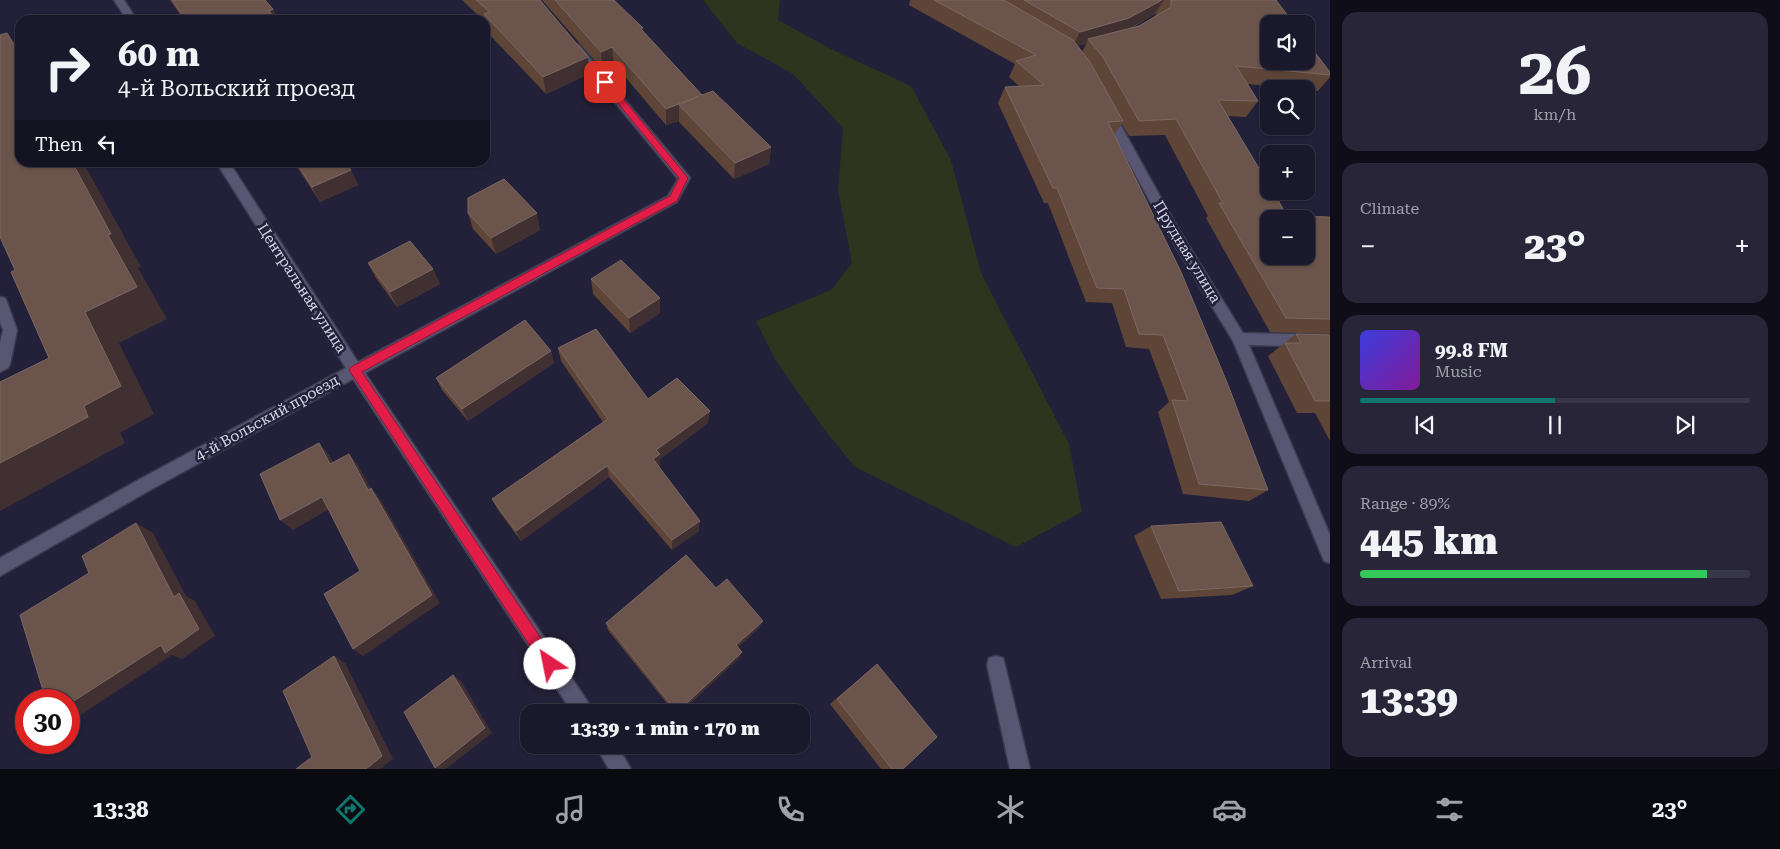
<!DOCTYPE html>
<meta charset="utf-8">
<style>
:root{--surface:#1a182b;--page:#272537;--text:#f1f3f6;--muted:#9fa0a9;--line:#383747;--accent:#0f766e}
body{margin:0;font-family:"Roboto Serif",serif;background:var(--page);color:var(--text);height:100vh;display:flex;flex-direction:column;font-size:19px;white-space:nowrap}
*{box-sizing:border-box;margin:0}
p{font-size:16px;color:var(--muted)}
.icon{flex:none;width:28px;height:28px;fill:none;stroke:currentColor;stroke-width:2;stroke-linecap:round;stroke-linejoin:round}
.map{position:relative;flex:1;overflow:hidden}
.panel{display:flex;flex-direction:column;gap:12px;padding:12px;background:#0e0d18;width:450px}
.panel>*{flex:none}
.guide{position:absolute;left:15px;top:15px;width:475px;height:152px;border-radius:15px;box-shadow:0 1px 4px #0004,0 0 0 1px var(--line);background:#1a182b;color:var(--text);overflow:hidden}
.buttons{position:absolute;left:1260px;top:15px;display:grid;gap:10px}
.buttons a{display:grid;place-items:center;width:55px;height:55px;border-radius:10px;background:var(--surface);box-shadow:0 1px 4px #0004,0 0 0 1px var(--line);font-size:25px}
.speed{position:absolute;left:15px;top:689px;display:flex;gap:10px;font-size:25px;font-weight:700;text-align:center}
.speed>*{display:grid;place-content:center;width:65px;height:65px;border-radius:50%;background:var(--surface);box-shadow:0 1px 4px #0004,0 0 0 1px var(--line);line-height:1}
.speed .limit{border:8px solid #d22;background:#fff;color:#111}
.pin{position:absolute;display:grid;place-items:center;width:42px;height:42px;color:#fff;margin:-21px;border-radius:10px;box-shadow:0 2px 8px #0006}
.me{position:absolute;width:55px;margin:-28px;rotate:326deg;stroke-linejoin:round;filter:drop-shadow(0 0 4px #0008)}
.turn{display:flex;align-items:center;gap:18px;height:105px;padding:0 20px;font-size:22px}
.turn .icon{width:65px;height:65px;stroke-width:2.5}
.turn b{display:block;font-size:35px;line-height:42px}
.then{display:flex;align-items:center;height:48px;padding:0 20px;background:#0003;gap:10px;font-size:19px}
.big{font-size:38px;font-weight:800;line-height:1.1}
.panel .tile{flex:1;display:flex;flex-direction:column;justify-content:center;gap:8px;min-width:0;padding:0 18px;border-radius:15px;background:var(--page)}
.panel .dial{align-items:center;gap:0}
.dial b{font-size:65px;line-height:1}
.song{display:flex;align-items:center;gap:15px}
.cover{width:60px;height:60px;border-radius:8px;background:linear-gradient(135deg,hsl(240 70% 55%),hsl(290 70% 35%))}
.played{height:5px;border-radius:2px;background:linear-gradient(90deg,var(--accent) 50%,var(--line) 50%)}
.keys{display:flex;justify-content:space-around;direction:ltr}
.heat{display:flex;justify-content:space-between;align-items:center;font-size:28px;direction:ltr}
.charge{height:8px;border-radius:4px;background:linear-gradient(90deg,#34c759 89%,var(--line) 0)}
.trip{position:absolute;left:520px;top:704px;width:290px;height:50px;border-radius:15px;background:var(--surface);box-shadow:0 1px 4px #0004,0 0 0 1px var(--line);font-weight:800;line-height:50px;text-align:center}
.tab-bar{display:flex;height:80px;justify-content:space-around;align-items:center;background:#0a0a11;color:var(--muted)}
.tab-bar .icon{width:35px;height:35px}
.tab-bar .on{color:var(--accent)}
.tab-bar b{font-size:22px;color:var(--text)}
main{display:flex;flex:1;min-height:0}
.map>svg:first-child{display:block}
.green{fill:#2e341d}
.lines{fill:none;stroke-linecap:round;stroke-linejoin:round}
.lane-casing{stroke:#3c3a4f;stroke-width:3}
.street-casing{stroke:#3c3a4f;stroke-width:3}
.lane{fill:#585672;fill-rule:evenodd}
.street{fill:#585672;fill-rule:evenodd}
.wall{fill:#5e4538;fill-rule:evenodd}
.shaded-wall{fill:#413031}
.building{fill:#6b544b;stroke:#7b6863;fill-rule:evenodd}
.route{fill:#e11d48;stroke:#92132f}
.labels{text-anchor:middle;stroke-width:5;stroke-linejoin:round;paint-order:stroke}
.street-label{font-size:15px;fill:#d5d5e5;stroke:#232039}
</style>
<main>
<div class="map">
<svg width="1330" height="769" viewBox="0 0 1330 769">
<rect width="100%" height="100%" fill="#232039"/>
<path class="green" d="M703,0H780L778,20L835,51L911,86L951,160L981,273L1069,444L1082,512L1016,547L855,467L824,429L776,361L756,321L831,290L852,263L838,190L843,128L793,74L737,43Z"/>
<g class="lines">
<g class="lane-casing">
<path id="lane" d="M0,297L5,298L7,302L17,330L10,364L8,368L0,372V343L3,330L0,322Z"/>
</g>
<g class="street-casing">
<path id="street" d="M114,0H124L137,20H127Z
M575,44L579,45L688,175L690,178L677,202L365,373L590,705L592,712H572L353,379L152,489L0,576V558L140,479L346,368L216,162H229L358,362L668,196L678,179L571,49L570,47L571,45Z
M1108,109L1114,113L1176,225L1243,333L1330,335V347L1249,345L1330,535V563L1324,561L1233,341L1166,231L1102,113Z
M996,656L1003,658L1005,665L1030,769H1010L987,665L989,658Z
M595,745H617L631,769H609Z"/>
</g>
<use href="#lane" class="lane"/>
<use href="#street" class="street"/>
</g>
<path class="wall" d="M170,0H265L273,9L278,20H184Z
M462,0H540L589,74L546,94L487,32L485,20H483Z
M542,0H614L702,95L771,147L769,164L734,179L679,122V121L666,125L614,64L602,69Z
M910,0H1276L1330,72V77L1318,91L1306,90V89H1296L1248,84L1258,101L1246,117L1228,116L1287,216L1330,217V334L1270,332L1206,218L1208,216L1165,135L1129,136L1122,124L1114,135L1268,490L1249,501L1183,494L1158,412L1169,402L1149,349L1126,347L1112,303L1086,302L1048,203H1044L998,103L1005,87L1019,86L1009,77L1015,64L909,5ZM1155,14L1157,15L1139,26L1132,28ZM1086,44L1082,52L1077,46Z
M294,162H345L351,170L358,185L320,202Z
M468,213L540,230L496,254L473,229Z
M368,263L433,269L440,284L397,307L376,278Z
M591,279L660,313L630,333L593,294Z
M1296,334L1330,335V441L1315,413H1297L1268,356Z
M558,348L648,399L708,423L660,459V466L659,467L699,531L672,550L609,477L521,541L498,510L492,499L603,422L561,361Z
M551,351L554,363L468,421L442,390L436,378Z
M1151,526L1253,586L1232,595L1161,599L1134,536Z
M716,588L759,628L738,647L742,652L739,658L681,712H674L608,630L606,623Z
M877,664L903,769H881L830,704Z"/>
<path class="shaded-wall" d="M1162,0H1164L1155,14L1120,34L1088,39L1086,44L1072,48L1080,32Z
M273,9L278,20H273L269,11Z
M7,33L20,49V55Z
M612,47L614,64L602,69L601,52Z
M588,57L589,74L546,94L543,77Z
M699,96L679,105V121L666,125V109Z
M771,147L769,164L734,179L735,163Z
M72,162H83L141,267L138,268L167,319L119,343L154,414L120,433L125,443L0,511V463L84,406L85,312L108,235Z
M351,170L358,185L320,202L312,187Z
M537,213L540,230L496,254L491,238Z
M433,269L440,284L397,307L390,292Z
M660,298V313L630,333L629,318Z
M551,351L554,363L468,421L462,409Z
M710,411L708,423L660,459V466L653,471V459L656,450Z
M319,443L329,455L340,475L330,464Z
M349,454L358,465L377,500L368,490Z
M607,466L609,477L521,541L516,531Z
M371,488L380,499L440,603L363,656L353,649Z
M322,497L333,507L293,530L280,520Z
M700,521L699,531L672,550V540Z
M136,523L153,533L186,596L195,601L215,636L182,659L172,655L73,720L69,719V704L174,597Z
M763,621L759,628L734,651L736,645Z
M742,652L739,658L681,712H677Z
M334,656L345,663L393,759L380,769H366Z
M453,675L461,681L492,733L446,769H439L435,768Z"/>
<path class="building" d="M172,0H265L273,9L269,11L276,20H186Z
M476,0H540L588,57L543,77L484,14L490,12Z
M555,0H614L643,28L641,29L702,95L713,91L771,147L735,163L679,105L699,96L666,109L612,47L601,52Z
M934,0H1004L1073,40L1090,62L1123,121L1108,122L1181,272L1228,385L1268,490L1199,484L1172,400L1188,401L1163,335L1139,334L1124,289L1097,288L1057,188H1053L1005,87L1044,85L1016,61L1036,55Z
M1024,0H1162L1129,18L1080,32Z
M1170,0H1276L1294,24H1269V61H1306V41L1330,72V75L1236,66L1258,101L1218,100L1269,185V191H1273L1287,216L1330,217V319L1286,318L1219,203H1223L1176,119L1139,121L1103,57L1088,39L1139,26L1171,7V0ZM1269,219H1306V256H1269Z
M7,33L20,55V162H72L111,234L108,235L137,287L85,312L121,386L84,406L88,417L0,463V382L49,358L11,272L15,270L0,237V35Z
M296,162H345L351,170L312,187Z
M504,179L537,213L491,238L468,213V198Z
M410,241L433,269L390,292L368,263Z
M621,260L660,298L629,318L591,279Z
M525,320L551,351L462,409L436,378Z
M596,329L648,399L677,378L710,411L656,450L660,454L653,459L700,521L672,540L607,466L516,531L492,499L608,419L558,348Z
M1296,334L1330,335V401H1315L1285,343H1301Z
M319,443L330,464L349,454L368,490L371,488L432,595L353,649L324,594L360,571L322,497L280,520L260,474Z
M1221,522L1253,586L1179,591L1151,526Z
M136,523L174,597L179,593L199,629L165,653L161,645L69,704V700H46L20,615L89,573L82,556Z
M686,555L716,588L727,579L763,621L736,645L742,652L677,712L606,623Z
M334,656L382,756L366,769H296L312,757L283,691Z
M877,664L937,737L903,769H892L837,699Z
M453,675L485,728L435,768L404,712Z"/>
<path class="route" d="M605,79L608,80L688,178L677,201L362,372L555,659L557,664L555,669L550,671L545,669L349,370L351,367L670,196L679,178L602,84L601,82Z"/>
<g class="labels">
<g class="street-label">
<text transform="translate(1187 252) rotate(59)" y="5">Прудная улица</text>
<text transform="translate(302 288) rotate(57)" y="5">Центральная улица</text>
<text transform="translate(267 418) rotate(-29)" y="5">4-й Вольский проезд</text>
</g>
</g>
</svg>
<div class="buttons">
<a><svg class="icon" aria-label="sound" viewBox="0 0 24 24"><path d="M4 9h4l5-4v14l-5-4H4zM17 9q2 3 0 6"/></svg></a>
<a><svg class="icon" aria-label="search" viewBox="0 0 24 24"><circle cx="10" cy="10" r="6"/><path d="M15 15l6 6"/></svg></a>
<a>+</a>
<a>−</a>
</div>
<div class="speed"><div class="limit">30</div></div>
<div class="pin" style="left:605px;top:82px;background:#d93025"><svg class="icon" aria-label="arrive" viewBox="0 0 24 24"><path d="M6 21V4h12l-3 4 3 4H6"/></svg></div>
<svg class="me" style="left:550px;top:664px" viewBox="-20 -20 40 40"><circle r="19" fill="#fff"/><path d="M0-13L10 11 0 6-10 11z" fill="#e11d48"/></svg>
<div class="trip">13:39 · 1 min · 170 m</div>
<div class="guide">
<div class="turn"><svg class="icon" aria-label="right" viewBox="0 0 24 24"><path d="M7 20v-9h11M14 6l5 5-5 5"/></svg><div><b>60 m</b>4-й Вольский проезд</div></div>
<div class="then">Then<svg class="icon" aria-label="left" viewBox="0 0 24 24"><path d="M17 20v-9H6M10 6l-5 5 5 5"/></svg></div>
</div>
</div>
<section class="panel">
<div class="tile dial"><b>26</b><p>km/h</p></div>
<div class="tile"><p>Climate</p>
<div class="heat"><a>−</a><b class="big">23°</b><a>+</a></div>
</div>
<div class="tile">
<div class="song"><i class="cover"></i><div><b>99.8 FM</b><p>Music</p></div></div>
<div class="played"></div>
<div class="keys"><svg class="icon" aria-label="previous" viewBox="0 0 24 24"><path d="M18 5L8 12l10 7zM5 5v14"/></svg><svg class="icon" aria-label="pause" viewBox="0 0 24 24"><path d="M8 5v14M16 5v14"/></svg><svg class="icon" aria-label="next" viewBox="0 0 24 24"><path d="M6 5l10 7-10 7zM19 5v14"/></svg></div>
</div>
<div class="tile"><p>Range · 89%</p><b class="big">445 km</b><div class="charge"></div></div>
<div class="tile"><p>Arrival</p><b class="big">13:39</b></div>
</section>
</main>
<nav class="tab-bar">
<b>13:38</b>
<svg class="icon on" aria-label="directions" viewBox="0 0 24 24"><path d="M12 3l9 9-9 9-9-9zM9 14v-3h6M13 9l2 2-2 2"/></svg>
<svg class="icon" aria-label="music" viewBox="0 0 24 24"><path d="M9 18V5l10-2v13"/><circle cx="6" cy="18" r="3"/><circle cx="16" cy="16" r="3"/></svg>
<svg class="icon" aria-label="phone" viewBox="0 0 24 24"><path d="M5 4h4l2 5-3 2q2 4 5 5l2-3 5 2v4C11 20 4 13 5 4z"/></svg>
<svg class="icon" aria-label="climate" viewBox="0 0 24 24"><path d="M12 3v18M4 7l16 10M4 17L20 7"/></svg>
<svg class="icon" aria-label="car" viewBox="0 0 24 24"><path d="M5 17H2v-5l4-1 3-4h7l3 4 3 1v5h-3M9 17h6M6 11h13"/><circle cx="7" cy="17" r="2"/><circle cx="17" cy="17" r="2"/></svg>
<svg class="icon" aria-label="filters" viewBox="0 0 24 24"><path d="M4 7h16M4 17h16"/><circle cx="9" cy="7" r="2"/><circle cx="15" cy="17" r="2"/></svg>
<b>23°</b>
</nav>
